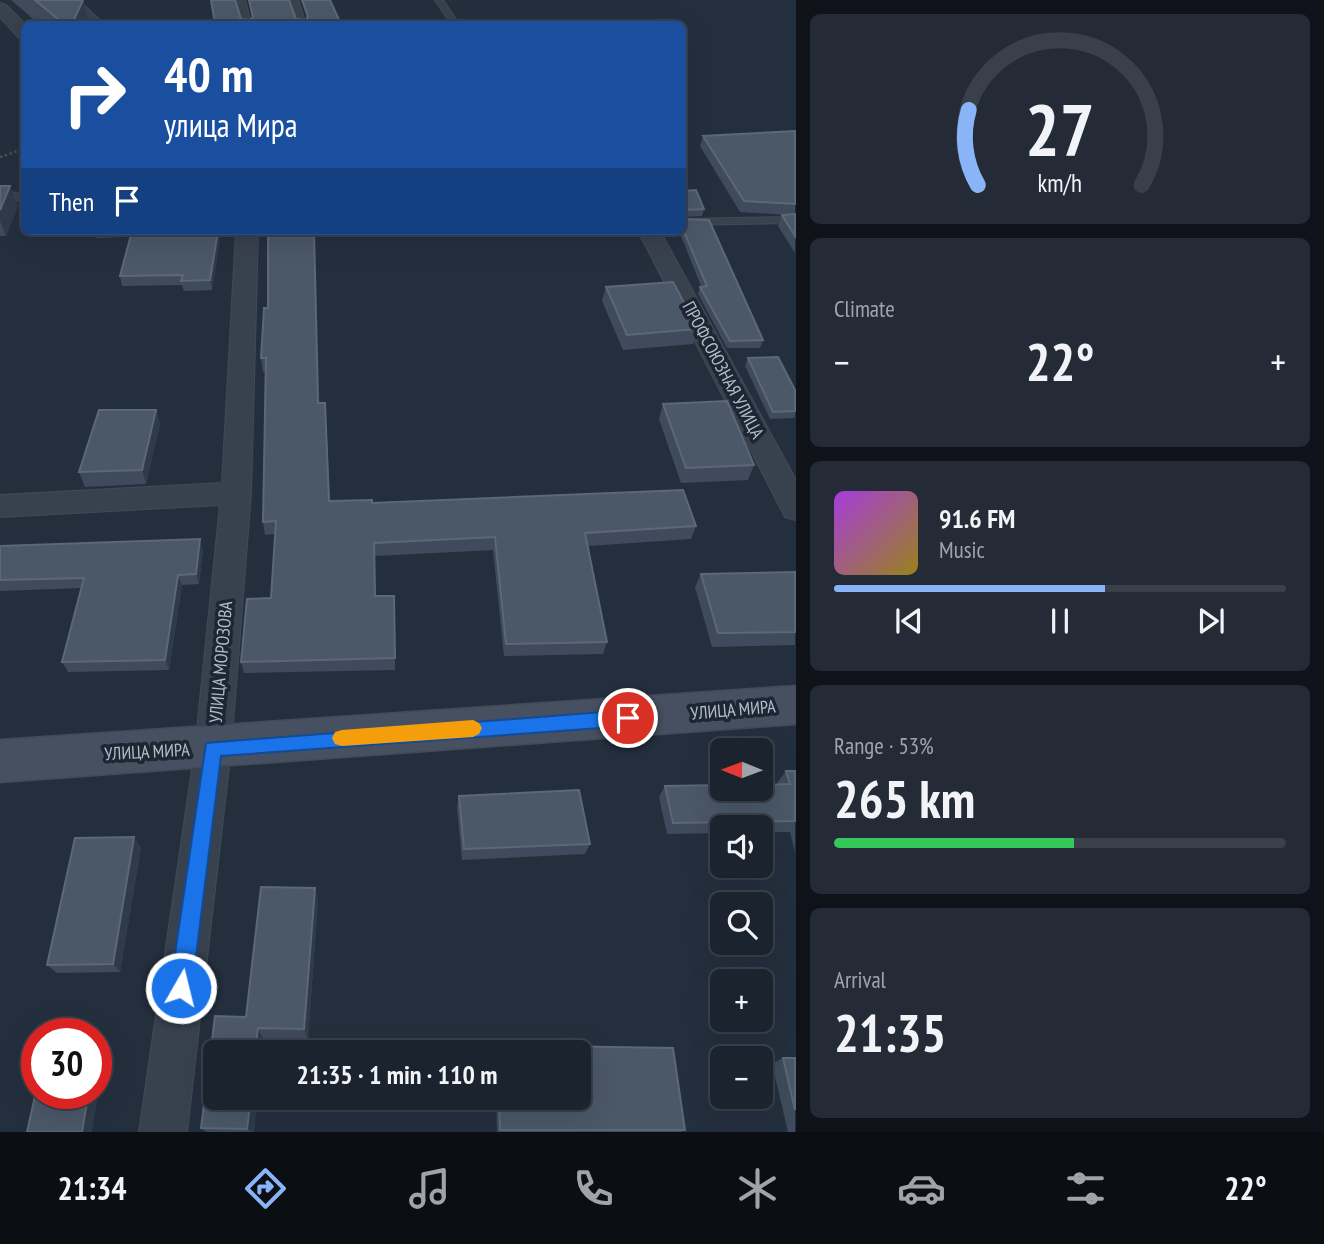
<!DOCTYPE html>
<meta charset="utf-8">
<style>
:root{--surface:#1b232e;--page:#242b36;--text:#f1f3f6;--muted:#a0a4aa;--line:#39404a;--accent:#8ab4f8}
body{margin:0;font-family:"PT Sans Narrow",sans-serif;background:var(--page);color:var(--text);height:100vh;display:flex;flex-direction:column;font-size:26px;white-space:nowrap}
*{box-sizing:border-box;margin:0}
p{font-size:23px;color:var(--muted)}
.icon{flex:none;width:38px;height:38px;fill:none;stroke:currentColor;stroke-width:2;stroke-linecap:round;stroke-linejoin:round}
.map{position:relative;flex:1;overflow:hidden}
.drawer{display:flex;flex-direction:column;gap:14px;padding:14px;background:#0f1319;width:528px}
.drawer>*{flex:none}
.top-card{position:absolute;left:21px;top:21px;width:665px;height:214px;border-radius:10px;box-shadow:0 7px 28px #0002,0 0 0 2px var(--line);background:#1a4fa0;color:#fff;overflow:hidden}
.needle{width:46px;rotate:271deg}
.fabs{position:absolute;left:710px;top:738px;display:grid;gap:14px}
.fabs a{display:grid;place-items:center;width:63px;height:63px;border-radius:10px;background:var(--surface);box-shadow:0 7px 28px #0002,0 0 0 2px var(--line);font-size:35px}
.speed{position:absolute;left:21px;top:1018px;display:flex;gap:14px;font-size:35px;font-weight:700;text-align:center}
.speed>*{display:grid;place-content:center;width:91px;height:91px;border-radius:50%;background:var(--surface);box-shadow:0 7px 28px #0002,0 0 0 2px var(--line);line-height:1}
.speed .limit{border:10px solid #d22;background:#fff;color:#111}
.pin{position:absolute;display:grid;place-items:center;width:60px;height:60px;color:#fff;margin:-30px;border:4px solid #fff;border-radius:50%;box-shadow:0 2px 7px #0007}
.me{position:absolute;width:77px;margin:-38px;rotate:8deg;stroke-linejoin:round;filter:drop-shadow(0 0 5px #0008)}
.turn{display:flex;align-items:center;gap:24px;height:147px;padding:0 28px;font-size:32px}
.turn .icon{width:91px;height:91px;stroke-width:2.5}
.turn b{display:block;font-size:49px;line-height:60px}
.then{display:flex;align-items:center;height:66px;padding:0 28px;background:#0003;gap:14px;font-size:26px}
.big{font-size:52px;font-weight:700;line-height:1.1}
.drawer .tile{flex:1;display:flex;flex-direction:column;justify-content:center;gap:10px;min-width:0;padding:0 24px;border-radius:10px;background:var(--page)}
.drawer .dial{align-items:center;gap:0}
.dial svg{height:182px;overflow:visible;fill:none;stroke:var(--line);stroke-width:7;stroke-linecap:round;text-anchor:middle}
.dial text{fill:var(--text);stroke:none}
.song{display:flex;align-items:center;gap:21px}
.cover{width:84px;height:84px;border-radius:10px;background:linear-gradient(135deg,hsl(280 70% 55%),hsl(50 70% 35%))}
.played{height:7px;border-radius:4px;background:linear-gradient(90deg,var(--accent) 60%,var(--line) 60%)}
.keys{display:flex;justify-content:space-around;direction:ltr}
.heat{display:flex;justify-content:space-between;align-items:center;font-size:38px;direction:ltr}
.charge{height:10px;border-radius:5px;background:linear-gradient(90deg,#34c759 53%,var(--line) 0)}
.trip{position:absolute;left:203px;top:1040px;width:388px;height:70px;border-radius:10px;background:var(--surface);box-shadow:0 7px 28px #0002,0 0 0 2px var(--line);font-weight:700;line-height:70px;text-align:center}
.tab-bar{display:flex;height:112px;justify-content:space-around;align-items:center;background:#0b0e12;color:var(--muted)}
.tab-bar .icon{width:49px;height:49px}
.tab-bar .selected{color:var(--accent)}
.tab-bar b{font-size:32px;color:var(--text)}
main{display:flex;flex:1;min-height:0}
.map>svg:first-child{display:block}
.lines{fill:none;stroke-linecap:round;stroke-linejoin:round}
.lane-casing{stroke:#414a57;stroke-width:2}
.street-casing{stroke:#414a57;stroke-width:2}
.secondary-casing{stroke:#414a57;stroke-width:3}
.path{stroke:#3f5557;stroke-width:2.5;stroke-dasharray:2.5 2.5;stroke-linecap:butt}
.lane{fill:#38414e;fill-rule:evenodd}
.street{fill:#38414e;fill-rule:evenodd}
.secondary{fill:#465061;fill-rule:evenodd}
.wall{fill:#3f4b5c}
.shaded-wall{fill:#2f3b4b}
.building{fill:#4b5868;stroke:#5c6777;stroke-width:2}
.route{fill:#1a73e8;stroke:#114b97;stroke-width:2}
.slow{fill:#f59e0b}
.labels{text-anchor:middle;stroke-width:7;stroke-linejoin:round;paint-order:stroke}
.street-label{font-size:18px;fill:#b4bcc9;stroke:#1d2633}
</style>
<main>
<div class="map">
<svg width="796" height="1132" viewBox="0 0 796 1132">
<rect width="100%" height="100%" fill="#242f3e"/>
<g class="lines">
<g class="lane-casing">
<path id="lane" d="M69,0H78L104,24H96Z
M237,0H245L251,24H243Z
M290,0H298L306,24H298Z
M435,0H443L459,24H451Z
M0,192L23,193L24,201L0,198Z
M796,217V223L682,225V219Z
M80,231H180L174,234L98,237Z"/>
</g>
<g class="street-casing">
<path id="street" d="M0,3L6,5L25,24L24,38L18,37L0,17Z
M236,231H258L251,493L231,749L187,1132H139L195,749L220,505L0,517V495L222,483Z
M638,231H660L796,480V520L785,517L781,509Z"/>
</g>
<g class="secondary-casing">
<path id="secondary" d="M796,686V724L0,782V740Z"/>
</g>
<path class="path" d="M0,157L24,149"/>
<use href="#lane" class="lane"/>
<use href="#street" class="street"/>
<use href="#secondary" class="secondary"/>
</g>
<path class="wall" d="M11,0H83L89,24H39Z
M211,0H235L241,19L250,20L252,18L248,0H289L296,19L306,20L307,18L301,0H330L341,24H215Z
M795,131V253L778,226L782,215H790L740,212L700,146L703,136Z
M0,186H10L18,206L6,236H0Z
M682,191L704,209L702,216L682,217Z
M682,219L763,340L760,348H727L698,294L700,287L701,286L679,231H682Z
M221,231L212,290L184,291L182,285L122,286L120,276Z
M606,287L698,329L693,344L623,350L602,301Z
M264,308L326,417L330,501L372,503L696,526L691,539L588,546L607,642L603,654L504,656L493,550L375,556L376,596H394L395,670L244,673L241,662L271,598L275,534L265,535L263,522L265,371L263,372L261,358Z
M748,358L795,390V418L770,419L745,366Z
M663,404L754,465L748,480L681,483L659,419Z
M156,410L160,424L146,484L85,487L79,472Z
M0,546L203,550L199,584L182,585L169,670L68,672L62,662L81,588L0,591Z
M795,572V645L712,647L695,587L701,574Z
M786,771H795V852L790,832H761V828H723V833L667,834L659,797L665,786L778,784L777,783Z
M459,796L590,844L585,854L462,860L457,807Z
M141,848L120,972L57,973L47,965Z
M315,888L318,901L308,1039L263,1038L215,1097H257L254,1132H206L201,1128L246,1017Z
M496,1045L673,1048L685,1130L681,1132H497L496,1097H579V1052H494Z
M783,1058H795V1132H788L772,1064Z"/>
<path class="shaded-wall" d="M83,0L89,24H72Z
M10,186L18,206L6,236L0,221V210Z
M218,231H221L212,290L210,280Z
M315,231V236L320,417L318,403Z
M156,410L160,424L146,484L142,470Z
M200,539L203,550L199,584L196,574Z
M178,575L182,585L169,670L165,660Z
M134,837L141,848L120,972L113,964Z
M315,888L318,901L308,1039L304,1029Z
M258,1028L263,1038L262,1052H255Z
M88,1096L97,1101L92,1132H82Z
M251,1097H257L254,1132H251L247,1129Z"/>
<path class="building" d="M35,0H83L72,24H64Z
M211,0H235L241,19L250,20L253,17L249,0H289L296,19L306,20L308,16L302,0H330L341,24H215Z
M795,131V204L744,201L703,136Z
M0,186H10L0,210Z
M696,190L704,209L682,210V191Z
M795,214V236L782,215Z
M682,219L709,220L763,340L730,341L700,287L707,286L682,227Z
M132,231H218L210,280L181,281L183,275L120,276Z
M268,231H314L318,403H325L329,501L372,500V503L683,490L696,526L585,533L607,642L506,644L495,537L374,543L375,596H394L395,658L241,662L247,599L271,598L276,521L263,522L266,358H261L264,308H268Z
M673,282L698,329L627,335L606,287Z
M778,357L795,390V411L773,412L748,358Z
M727,401L754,465L686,468L663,404Z
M99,410H156L142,470L79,472Z
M200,539L196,574L178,575L165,660L62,662L84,578L0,580V546Z
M795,572V632L718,633L701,574Z
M786,771H795V821L673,823L665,786L723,785V789H761V785L790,784Z
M579,790L590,844L464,849L459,796Z
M134,837L113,964L47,965L75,838Z
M261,887L315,888L304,1029L258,1028L255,1052H215V1097H251L247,1129L201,1128L215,1016L246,1017Z
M496,1045L673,1048L685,1130H500L499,1097H579V1052H497Z
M783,1058H795V1110Z
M35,1096H88L82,1132H27Z"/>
<path class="route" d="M628,710L634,712L637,718L634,724L628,726L221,756L192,988L188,996L181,999L173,996L170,988L206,743Z"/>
<path class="slow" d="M473,720L479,723L482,728L479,734L473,737L342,746L335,744L332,738L335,732L342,730Z"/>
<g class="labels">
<g class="street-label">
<text transform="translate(723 370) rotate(62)" y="6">ПРОФСОЮЗНАЯ УЛИЦА</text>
<text transform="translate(221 662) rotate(-85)" y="6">УЛИЦА МОРОЗОВА</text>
<text transform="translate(733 710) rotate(-5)" y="6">УЛИЦА МИРА</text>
<text transform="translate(147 752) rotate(-3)" y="6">УЛИЦА МИРА</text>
</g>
</g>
</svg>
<div class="fabs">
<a><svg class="needle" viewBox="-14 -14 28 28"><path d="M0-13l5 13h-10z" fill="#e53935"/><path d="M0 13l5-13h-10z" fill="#a0a4aa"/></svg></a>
<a><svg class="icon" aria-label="sound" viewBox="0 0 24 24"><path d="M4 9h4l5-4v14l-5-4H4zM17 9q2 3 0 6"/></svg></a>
<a><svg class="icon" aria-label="search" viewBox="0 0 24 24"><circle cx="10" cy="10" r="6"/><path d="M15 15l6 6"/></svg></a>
<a>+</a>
<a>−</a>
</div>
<div class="speed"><div class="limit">30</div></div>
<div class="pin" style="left:628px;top:718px;background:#d93025"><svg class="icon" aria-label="arrive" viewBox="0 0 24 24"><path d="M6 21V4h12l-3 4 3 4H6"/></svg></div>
<svg class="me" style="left:181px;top:988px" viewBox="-20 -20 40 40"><circle r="17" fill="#1a73e8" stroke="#fff" stroke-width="3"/><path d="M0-11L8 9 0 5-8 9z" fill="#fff"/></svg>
<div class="trip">21:35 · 1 min · 110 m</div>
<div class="top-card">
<div class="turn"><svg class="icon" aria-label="right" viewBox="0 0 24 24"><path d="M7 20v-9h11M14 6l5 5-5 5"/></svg><div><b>40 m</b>улица Мира</div></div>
<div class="then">Then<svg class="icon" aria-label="arrive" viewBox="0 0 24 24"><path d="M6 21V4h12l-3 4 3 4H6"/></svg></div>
</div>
</div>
<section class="drawer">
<div class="tile dial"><svg viewBox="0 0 100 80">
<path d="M14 69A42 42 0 1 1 86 69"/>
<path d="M14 69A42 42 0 0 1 10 36" stroke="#8ab4f8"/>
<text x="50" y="56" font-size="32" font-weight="700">27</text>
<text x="50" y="72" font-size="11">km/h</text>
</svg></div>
<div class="tile"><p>Climate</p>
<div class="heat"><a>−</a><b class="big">22°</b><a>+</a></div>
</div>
<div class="tile">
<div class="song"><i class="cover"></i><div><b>91.6 FM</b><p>Music</p></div></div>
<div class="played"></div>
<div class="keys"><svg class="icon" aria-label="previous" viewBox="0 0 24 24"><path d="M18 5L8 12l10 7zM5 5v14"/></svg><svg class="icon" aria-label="pause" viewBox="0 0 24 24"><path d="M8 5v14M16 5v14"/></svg><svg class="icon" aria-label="next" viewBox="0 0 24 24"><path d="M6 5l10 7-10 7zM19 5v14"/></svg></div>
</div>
<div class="tile"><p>Range · 53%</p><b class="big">265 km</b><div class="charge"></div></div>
<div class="tile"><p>Arrival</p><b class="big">21:35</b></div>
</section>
</main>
<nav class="tab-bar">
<b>21:34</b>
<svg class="icon selected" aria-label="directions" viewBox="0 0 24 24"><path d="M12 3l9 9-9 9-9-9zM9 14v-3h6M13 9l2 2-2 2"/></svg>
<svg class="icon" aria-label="music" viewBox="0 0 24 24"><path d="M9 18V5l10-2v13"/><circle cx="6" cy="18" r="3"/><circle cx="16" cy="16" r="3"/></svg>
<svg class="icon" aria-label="phone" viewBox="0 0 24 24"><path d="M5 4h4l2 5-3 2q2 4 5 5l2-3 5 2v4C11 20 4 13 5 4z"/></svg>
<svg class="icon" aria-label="climate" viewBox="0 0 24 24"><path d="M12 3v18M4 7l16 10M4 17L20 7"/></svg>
<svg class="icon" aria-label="car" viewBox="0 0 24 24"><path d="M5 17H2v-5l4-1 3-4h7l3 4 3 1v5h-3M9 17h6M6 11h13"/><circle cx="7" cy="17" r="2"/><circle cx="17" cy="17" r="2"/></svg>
<svg class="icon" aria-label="filters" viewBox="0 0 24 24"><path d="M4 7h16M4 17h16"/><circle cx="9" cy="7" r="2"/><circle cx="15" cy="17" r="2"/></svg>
<b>22°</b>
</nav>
